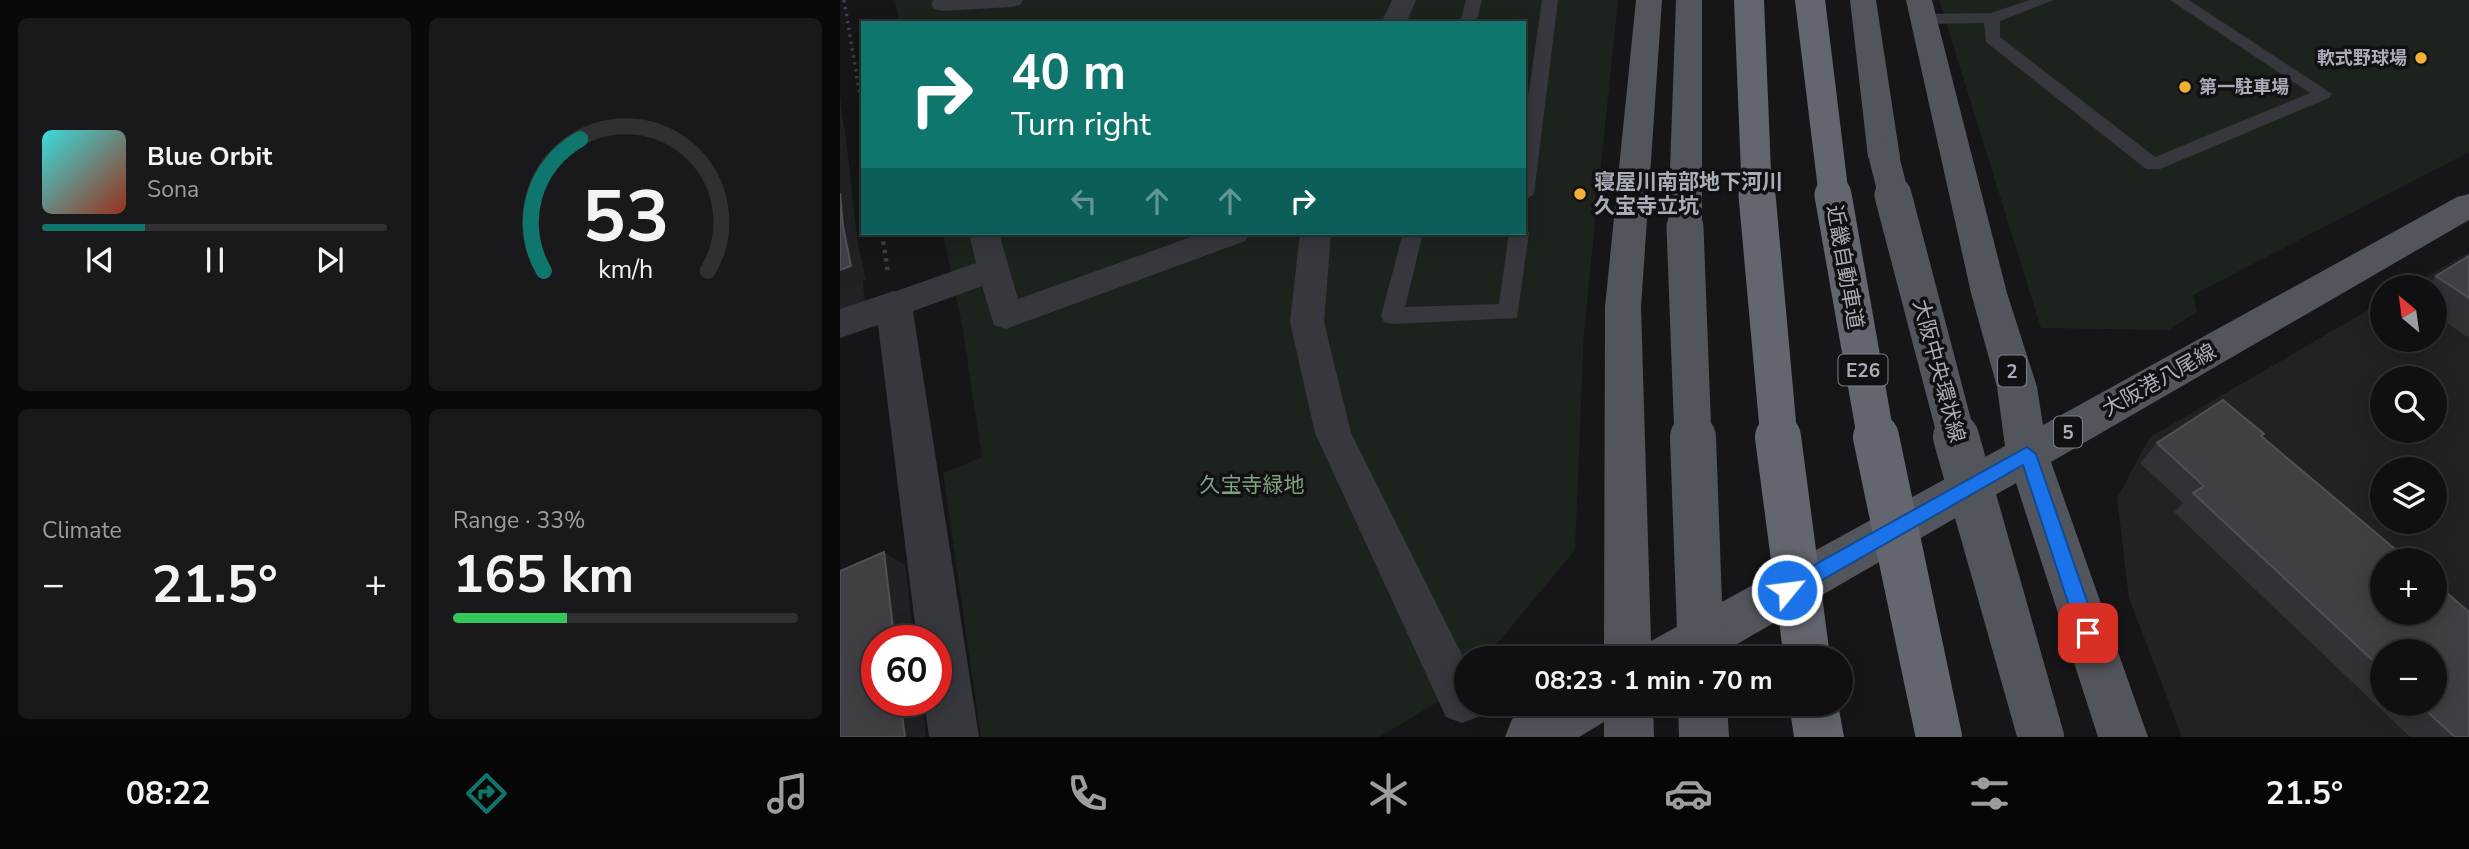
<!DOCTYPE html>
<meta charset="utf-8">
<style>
:root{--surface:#101012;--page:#19191b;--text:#f1f3f6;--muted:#9c9d9f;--line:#303032;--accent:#0f766e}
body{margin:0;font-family:"Nunito Sans","Noto Sans JP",sans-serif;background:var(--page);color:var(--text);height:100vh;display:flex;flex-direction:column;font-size:26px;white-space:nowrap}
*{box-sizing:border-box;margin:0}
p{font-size:23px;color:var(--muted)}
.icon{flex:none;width:38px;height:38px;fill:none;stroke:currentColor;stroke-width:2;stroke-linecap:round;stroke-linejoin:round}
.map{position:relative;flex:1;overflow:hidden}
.details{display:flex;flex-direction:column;gap:18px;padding:18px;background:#09090a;width:840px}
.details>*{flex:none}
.top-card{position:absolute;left:21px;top:21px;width:665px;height:214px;border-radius:0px;box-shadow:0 4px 18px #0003,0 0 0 2px var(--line);background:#0f766e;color:#fff;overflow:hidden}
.needle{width:46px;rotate:331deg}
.controls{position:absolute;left:1530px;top:275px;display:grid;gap:14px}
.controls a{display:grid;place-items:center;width:77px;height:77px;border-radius:50%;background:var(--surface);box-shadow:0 4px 18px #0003,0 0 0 2px var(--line);font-size:35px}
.speed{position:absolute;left:21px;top:625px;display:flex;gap:14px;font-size:35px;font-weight:700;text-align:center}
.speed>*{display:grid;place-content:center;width:91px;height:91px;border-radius:50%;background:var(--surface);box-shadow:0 4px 18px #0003,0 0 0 2px var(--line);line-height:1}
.speed .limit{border:10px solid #d22;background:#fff;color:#111}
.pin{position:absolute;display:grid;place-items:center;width:60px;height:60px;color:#fff;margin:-30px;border-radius:14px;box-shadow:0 4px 10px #0006}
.me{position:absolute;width:77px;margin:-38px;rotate:61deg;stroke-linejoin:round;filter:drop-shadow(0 0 5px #0008)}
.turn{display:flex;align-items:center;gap:24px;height:147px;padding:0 35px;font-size:32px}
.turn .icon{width:91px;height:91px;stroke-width:2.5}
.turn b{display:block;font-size:49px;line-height:60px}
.lanes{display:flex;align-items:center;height:66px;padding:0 35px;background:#0003;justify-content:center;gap:35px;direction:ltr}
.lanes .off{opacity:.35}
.big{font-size:52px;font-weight:700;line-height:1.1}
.details .card{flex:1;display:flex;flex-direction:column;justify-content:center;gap:10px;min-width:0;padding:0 24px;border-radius:10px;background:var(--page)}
.details .dial{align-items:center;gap:0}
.dial svg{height:182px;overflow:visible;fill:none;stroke:var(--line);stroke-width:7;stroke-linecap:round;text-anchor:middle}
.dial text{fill:var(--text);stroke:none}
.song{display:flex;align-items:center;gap:21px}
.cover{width:84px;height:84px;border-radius:10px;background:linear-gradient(135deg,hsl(180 70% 55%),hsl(10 70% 35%))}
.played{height:7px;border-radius:4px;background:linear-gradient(90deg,var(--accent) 30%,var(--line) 30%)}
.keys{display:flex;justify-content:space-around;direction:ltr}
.heat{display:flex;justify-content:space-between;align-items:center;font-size:38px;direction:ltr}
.charge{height:10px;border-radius:5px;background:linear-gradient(90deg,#34c759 33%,var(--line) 0)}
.details .tiles{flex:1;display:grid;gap:18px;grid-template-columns:repeat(2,1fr)}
.trip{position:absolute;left:614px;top:646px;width:399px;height:70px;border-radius:35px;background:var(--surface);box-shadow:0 4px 18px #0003,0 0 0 2px var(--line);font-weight:700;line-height:70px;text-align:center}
.tabs{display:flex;height:112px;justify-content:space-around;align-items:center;background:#060607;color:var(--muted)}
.tabs .icon{width:49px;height:49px}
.tabs .active{color:var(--accent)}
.tabs b{font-size:32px;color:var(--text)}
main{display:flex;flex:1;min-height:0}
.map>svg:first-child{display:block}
.built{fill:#222225;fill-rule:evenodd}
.green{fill:#1c231d}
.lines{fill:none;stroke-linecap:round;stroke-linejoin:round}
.path-far1{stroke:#3d3f44;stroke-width:3.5;stroke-dasharray:2.5 4.5;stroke-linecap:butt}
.path{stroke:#3d3f44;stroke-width:4.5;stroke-dasharray:3.5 5;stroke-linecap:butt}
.service{fill:#37383d;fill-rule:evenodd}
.pedestrian{fill:#37383d;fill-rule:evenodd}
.minor{fill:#37383d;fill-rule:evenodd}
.primary{fill:#53555c;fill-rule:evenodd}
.motorway{fill:#63666e;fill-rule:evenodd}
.primary-bridge-far2{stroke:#53555c;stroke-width:30}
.primary-bridge-far1{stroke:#53555c;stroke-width:37}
.primary-bridge{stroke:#53555c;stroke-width:46}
.motorway-bridge-far2{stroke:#63666e;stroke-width:30}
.motorway-bridge-far1{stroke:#63666e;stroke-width:37}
.motorway-bridge{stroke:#63666e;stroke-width:46}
.wall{fill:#323236;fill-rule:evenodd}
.shaded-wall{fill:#212124}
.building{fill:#3f3f44;stroke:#4f5156;stroke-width:2}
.route{fill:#1a73e8;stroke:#114b97;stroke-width:2}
.poi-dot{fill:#f2b134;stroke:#111113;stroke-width:2.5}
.labels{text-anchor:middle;stroke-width:7;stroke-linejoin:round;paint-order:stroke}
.far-poi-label{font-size:18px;font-weight:bold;fill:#a8adb8;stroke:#111113;text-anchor:end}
.shield{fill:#111113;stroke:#7b7e86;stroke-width:2}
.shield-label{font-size:19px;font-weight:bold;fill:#a8adb8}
.poi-label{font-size:21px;font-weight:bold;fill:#a8adb8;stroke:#111113;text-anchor:start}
.street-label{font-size:21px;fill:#a8adb8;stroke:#111113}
.park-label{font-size:21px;fill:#7fa381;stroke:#111113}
</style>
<main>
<section class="details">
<div class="tiles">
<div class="card">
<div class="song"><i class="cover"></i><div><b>Blue Orbit</b><p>Sona</p></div></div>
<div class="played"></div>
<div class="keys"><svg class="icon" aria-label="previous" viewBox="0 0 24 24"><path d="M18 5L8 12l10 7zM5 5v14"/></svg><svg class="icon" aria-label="pause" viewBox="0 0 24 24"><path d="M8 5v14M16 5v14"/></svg><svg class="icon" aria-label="next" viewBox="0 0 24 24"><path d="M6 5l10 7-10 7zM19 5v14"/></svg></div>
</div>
<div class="card dial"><svg viewBox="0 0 100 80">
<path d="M14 69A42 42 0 1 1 86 69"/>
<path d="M14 69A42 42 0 0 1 30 11" stroke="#0f766e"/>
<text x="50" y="56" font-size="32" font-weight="700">53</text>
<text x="50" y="72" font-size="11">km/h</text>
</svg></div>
<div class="card"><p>Climate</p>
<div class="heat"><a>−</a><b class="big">21.5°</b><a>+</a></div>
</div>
<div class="card"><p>Range · 33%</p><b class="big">165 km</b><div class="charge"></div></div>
</div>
</section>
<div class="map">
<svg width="1629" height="737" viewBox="0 0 1629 737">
<rect width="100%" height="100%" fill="#161618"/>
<path class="built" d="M0,97L25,301L0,309Z
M1629,252V737H1342L1289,598L1277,498L1310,437L1542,302V340H1594V287H1568ZM1542,378H1594V430H1542ZM1542,469H1594V522H1542ZM1542,560H1594V612H1542ZM1542,651H1594V704H1542Z"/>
<path class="green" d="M55,0H778L744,331L735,550L645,658H626V680L618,690L539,737H141L103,473L142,457L122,325L103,233H684V23H60Z
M1099,0H1629V152L1353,295L1357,311L1329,330L1201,328Z"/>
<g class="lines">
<path class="path-far1" d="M4,0L23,113"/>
<path class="path" d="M42,233L48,273"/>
<path class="service" d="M626,0H642L636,23H620Z
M702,0H718L694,194L684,201V125Z
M1190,0H1214L1160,21V37L1315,157L1470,93L1330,0H1349L1492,94L1489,98L1320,169H1306L1146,42L1144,23L1084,24L1076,19L1084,14L1151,13Z
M684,227L689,233L677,318L552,324L544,322L541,316L563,233H583L565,307L659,304L669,233H684Z"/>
<path class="pedestrian" d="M94,0H183L180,5L171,7L103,11L94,9L91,4Z
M552,0H576L566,23H541Z
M129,233H159L178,299L362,233H410L405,241L166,329L154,325L142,286L54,318L42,314L37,305L42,296L136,263Z
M460,233H491L484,322L511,433L626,663V704H643L638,717L622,723L606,717L475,433L450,322Z"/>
<path class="minor" d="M54,291L67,295L72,305L139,737H89L84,700H96V640H77L38,325L0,338V309Z"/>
<path class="primary" d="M796,0H822L801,307L811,641L1165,446L1157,387L1131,293L1066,0H1092L1167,293L1197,387L1203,425L1617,197L1629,194V220L1211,462L1308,737H1258L1176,483L873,658H764L765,307Z
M836,0H862V227L857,235L845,239L833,235L828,227Z
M1010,0H1036L1060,157L1055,164L1044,167L1033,164L1028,157Z
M700,704H813L814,737H764V722L739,737H665L672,719Z
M838,704H887L889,737H839Z"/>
<path class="motorway" d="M949,704H998L1004,737H954Z"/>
<path class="primary-bridge-far2" d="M1044,157L1054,197"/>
<path class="primary-bridge-far1" d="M1053,195L1117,439
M845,227L853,439"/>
<path class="primary-bridge" d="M853,437L861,658
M1116,437L1201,737"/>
<path class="motorway-bridge-far2" d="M909,0L917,197
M970,0L994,197"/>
<path class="motorway-bridge-far1" d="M917,195L939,439
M993,195L1036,439"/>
<path class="motorway-bridge" d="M938,437L967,658
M1036,437L1099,737"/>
</g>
<path class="wall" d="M1629,256V338L1594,314V287H1585L1596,276Z
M1424,434L1421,436L1629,737H1570L1334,512L1343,503L1300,463L1317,443ZM1542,651L1594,704H1542Z"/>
<path class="shaded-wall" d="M0,123L5,129L17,240L26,280L0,289V270L3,226L0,193Z
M44,552L65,565L74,640L53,628Z
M57,631L75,640H58Z
M60,700H82L86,737H65Z"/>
<path class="building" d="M0,193L3,226L11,266L0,270Z
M1629,256V298L1596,276Z
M1383,400L1424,434L1421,436L1568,560H1542V612H1594V582L1629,612V737H1615L1579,704H1594V651H1542V669L1353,493L1364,486L1317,443Z
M44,552L53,628L57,631L58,640H37V700H60L65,737H0V571Z"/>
<path class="route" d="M1187,447L1196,454L1258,633L1255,640L1248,642L1241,640L1238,633L1183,465L954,596L947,599L940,596L937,590L940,584Z"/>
<g class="poi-dot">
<circle cx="1581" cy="58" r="7"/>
<circle cx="1345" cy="87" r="7"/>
<circle cx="740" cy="194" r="7"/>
</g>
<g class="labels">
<g class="far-poi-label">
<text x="1567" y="64">軟式野球場</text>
<text x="1359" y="93" text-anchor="start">第一駐車場</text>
</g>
<g class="shield">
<rect x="998.5" y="354.5" width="49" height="31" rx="5"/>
<rect x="1158" y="355.5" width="28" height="31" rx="5"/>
<rect x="1214" y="416.5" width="28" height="31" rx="5"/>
</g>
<g class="shield-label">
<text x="1023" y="377">E26</text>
<text x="1172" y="378">2</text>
<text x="1228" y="439">5</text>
</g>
<g class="poi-label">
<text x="754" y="189">寝屋川南部地下河川<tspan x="754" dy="24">久宝寺立坑</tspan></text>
</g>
<g class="street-label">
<text transform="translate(1005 267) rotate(80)" y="7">近畿自動車道</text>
<text transform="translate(1099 371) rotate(75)" y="7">大阪中央環状線</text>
<text transform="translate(1319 380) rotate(-29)" y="7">大阪港八尾線</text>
</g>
<g class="park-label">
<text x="412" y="492">久宝寺緑地</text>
</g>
</g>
</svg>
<div class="controls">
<a><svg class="needle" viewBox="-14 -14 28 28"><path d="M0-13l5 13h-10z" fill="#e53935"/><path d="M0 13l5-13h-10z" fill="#9c9d9f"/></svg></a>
<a><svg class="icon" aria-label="search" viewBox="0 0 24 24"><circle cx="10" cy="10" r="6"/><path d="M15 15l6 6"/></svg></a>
<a><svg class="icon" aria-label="layers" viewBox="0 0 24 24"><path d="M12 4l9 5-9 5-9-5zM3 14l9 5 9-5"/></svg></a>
<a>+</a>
<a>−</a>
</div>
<div class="speed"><div class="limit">60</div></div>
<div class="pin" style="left:1248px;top:633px;background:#d93025"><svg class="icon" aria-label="arrive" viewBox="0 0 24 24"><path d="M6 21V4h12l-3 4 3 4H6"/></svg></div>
<svg class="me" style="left:947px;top:590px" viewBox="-20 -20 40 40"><circle r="17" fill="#1a73e8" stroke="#fff" stroke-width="3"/><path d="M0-11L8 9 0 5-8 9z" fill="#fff"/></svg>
<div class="trip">08:23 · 1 min · 70 m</div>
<div class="top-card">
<div class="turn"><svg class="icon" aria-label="right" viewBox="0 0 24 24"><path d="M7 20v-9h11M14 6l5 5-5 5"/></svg><div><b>40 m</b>Turn right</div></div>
<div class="lanes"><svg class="icon off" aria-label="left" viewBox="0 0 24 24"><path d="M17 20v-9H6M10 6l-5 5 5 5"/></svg><svg class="icon off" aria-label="ahead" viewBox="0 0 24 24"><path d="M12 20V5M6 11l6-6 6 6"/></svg><svg class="icon off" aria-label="ahead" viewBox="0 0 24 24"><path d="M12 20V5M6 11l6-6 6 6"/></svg><svg class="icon" aria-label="right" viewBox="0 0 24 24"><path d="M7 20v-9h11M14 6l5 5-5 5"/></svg></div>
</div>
</div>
</main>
<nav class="tabs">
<b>08:22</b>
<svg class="icon active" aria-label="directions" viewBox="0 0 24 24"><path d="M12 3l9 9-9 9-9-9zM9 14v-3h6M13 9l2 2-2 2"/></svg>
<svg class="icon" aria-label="music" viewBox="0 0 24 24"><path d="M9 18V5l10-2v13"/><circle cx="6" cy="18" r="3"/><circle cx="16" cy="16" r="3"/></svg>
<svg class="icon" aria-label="phone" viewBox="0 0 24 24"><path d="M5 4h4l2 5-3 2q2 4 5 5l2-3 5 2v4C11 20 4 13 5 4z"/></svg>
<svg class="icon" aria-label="climate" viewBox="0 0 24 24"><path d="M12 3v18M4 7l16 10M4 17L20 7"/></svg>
<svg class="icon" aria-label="car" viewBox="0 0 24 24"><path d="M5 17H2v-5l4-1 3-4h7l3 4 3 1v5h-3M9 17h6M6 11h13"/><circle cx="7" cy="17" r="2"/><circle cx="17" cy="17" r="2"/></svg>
<svg class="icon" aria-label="filters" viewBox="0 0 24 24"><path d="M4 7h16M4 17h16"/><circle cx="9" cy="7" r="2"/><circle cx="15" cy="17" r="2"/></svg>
<b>21.5°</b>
</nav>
